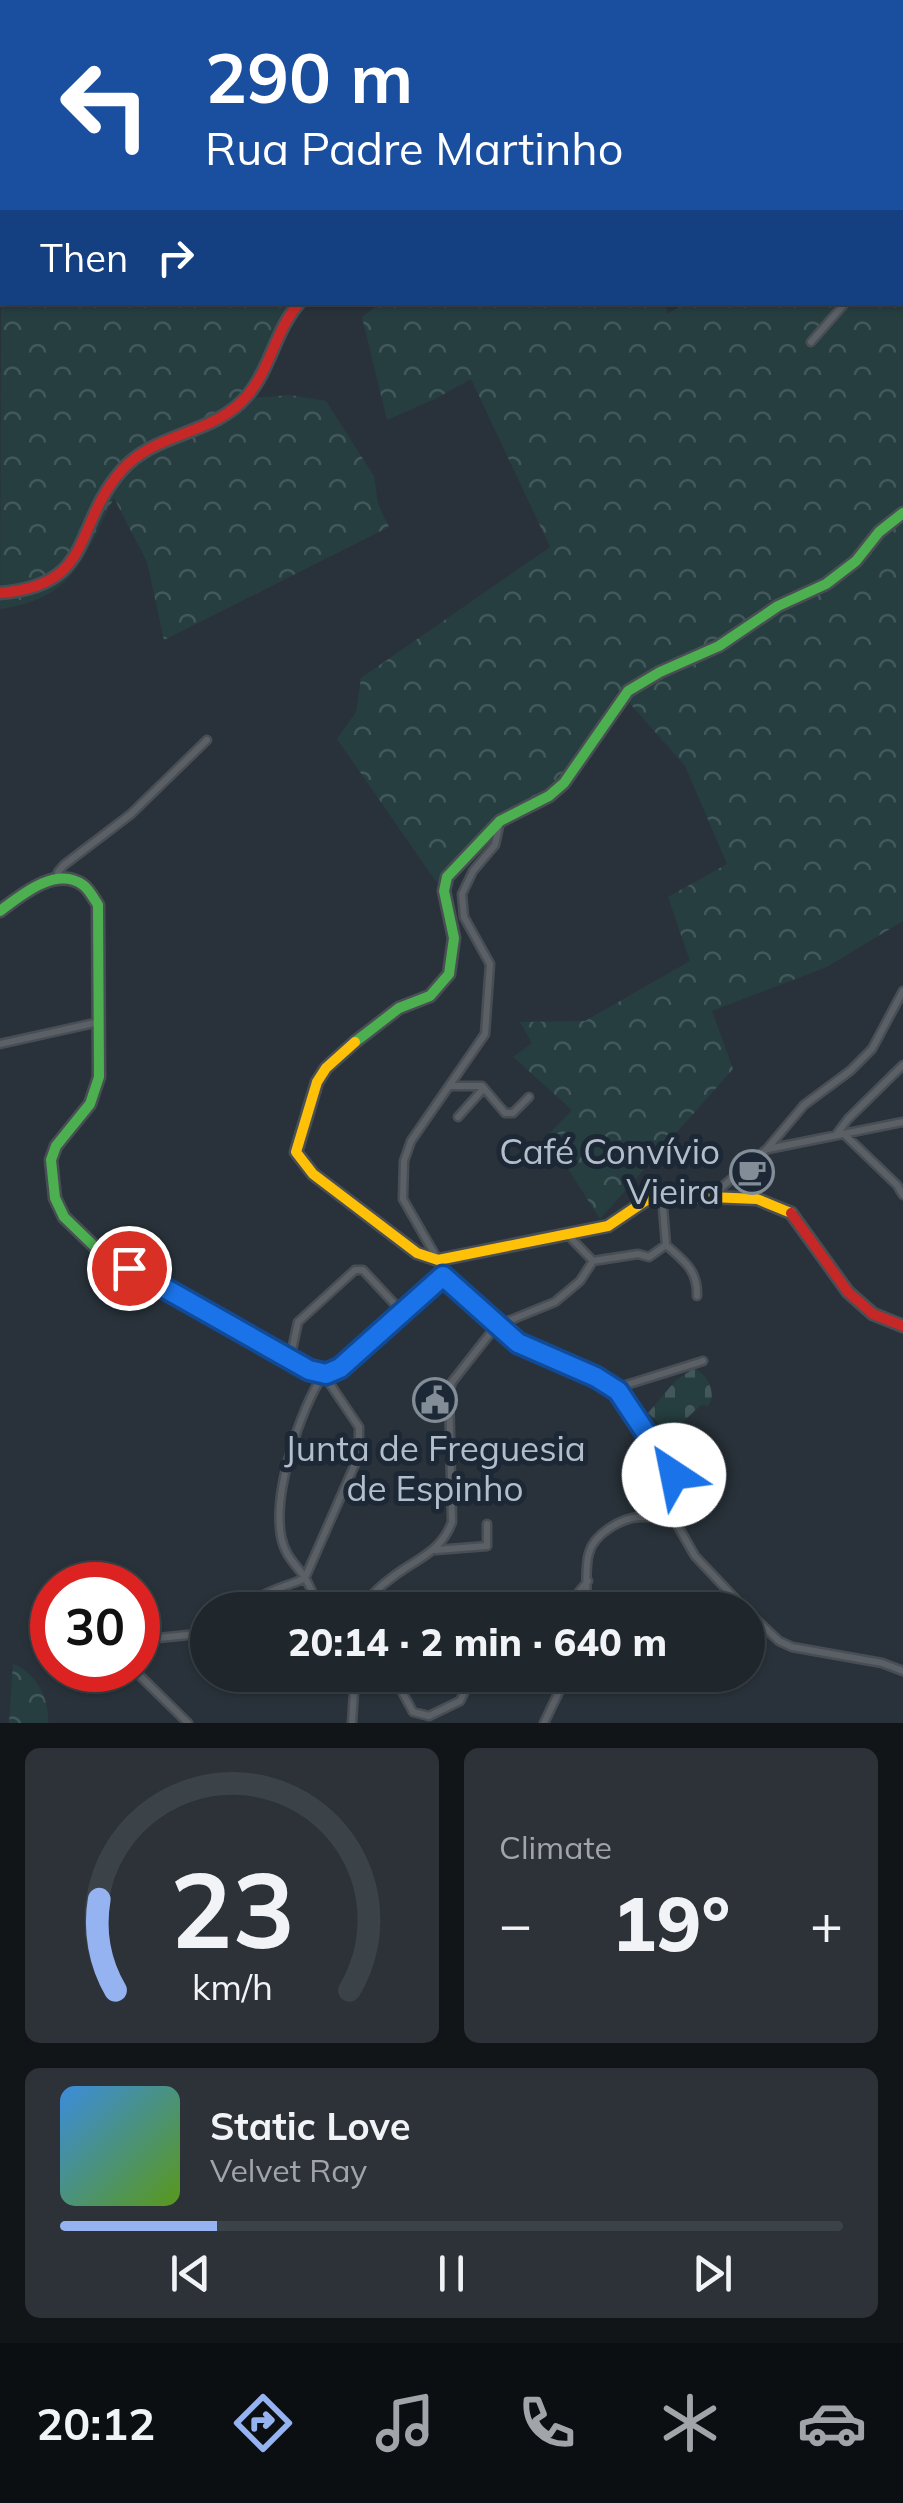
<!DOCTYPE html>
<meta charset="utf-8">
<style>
:root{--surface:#1f262c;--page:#2c3238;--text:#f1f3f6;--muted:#a1a5a9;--line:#3c4348;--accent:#95b2f1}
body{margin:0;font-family:Mulish,sans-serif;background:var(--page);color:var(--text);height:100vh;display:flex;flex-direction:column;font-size:38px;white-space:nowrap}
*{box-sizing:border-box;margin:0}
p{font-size:32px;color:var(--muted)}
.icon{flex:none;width:55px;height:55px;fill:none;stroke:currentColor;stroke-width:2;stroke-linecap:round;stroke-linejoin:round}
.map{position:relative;height:1723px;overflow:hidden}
.sheet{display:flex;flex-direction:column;gap:25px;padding:25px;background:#111518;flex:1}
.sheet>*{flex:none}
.hud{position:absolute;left:0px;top:0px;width:905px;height:305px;box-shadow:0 2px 8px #0004,0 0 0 2px var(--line);background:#1a4fa0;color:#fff;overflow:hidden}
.speed{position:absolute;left:30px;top:1562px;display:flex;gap:20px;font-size:50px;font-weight:700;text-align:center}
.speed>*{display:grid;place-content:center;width:130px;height:130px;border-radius:50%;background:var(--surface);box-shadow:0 2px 8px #0004,0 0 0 2px var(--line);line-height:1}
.speed .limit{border:15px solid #d22;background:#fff;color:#111}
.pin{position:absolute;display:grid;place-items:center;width:85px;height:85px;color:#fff;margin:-42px;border:5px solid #fff;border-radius:50%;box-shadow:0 2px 10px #0007}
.me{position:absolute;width:110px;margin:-55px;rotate:326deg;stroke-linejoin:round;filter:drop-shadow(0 0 8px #0008)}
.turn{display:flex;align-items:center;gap:35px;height:210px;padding:0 40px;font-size:45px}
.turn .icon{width:130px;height:130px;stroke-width:2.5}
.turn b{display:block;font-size:70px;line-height:85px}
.then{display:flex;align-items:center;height:95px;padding:0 40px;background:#0003;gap:20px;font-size:38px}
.big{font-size:75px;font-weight:800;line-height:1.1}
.sheet .tile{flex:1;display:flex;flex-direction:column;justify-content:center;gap:15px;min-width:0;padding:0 35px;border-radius:15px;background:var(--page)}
.sheet .dial{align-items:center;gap:0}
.dial svg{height:260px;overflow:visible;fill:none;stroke:var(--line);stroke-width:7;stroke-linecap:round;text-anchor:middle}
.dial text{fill:var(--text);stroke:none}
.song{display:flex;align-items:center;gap:30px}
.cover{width:120px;height:120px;border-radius:15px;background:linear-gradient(135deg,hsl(210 70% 55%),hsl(90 70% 35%))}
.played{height:10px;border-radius:5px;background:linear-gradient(90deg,var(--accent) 20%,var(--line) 20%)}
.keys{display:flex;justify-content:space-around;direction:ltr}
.heat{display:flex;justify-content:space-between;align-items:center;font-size:55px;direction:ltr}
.sheet .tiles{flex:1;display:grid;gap:25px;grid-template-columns:1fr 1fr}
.tile:last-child{grid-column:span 2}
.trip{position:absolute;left:190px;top:1592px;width:575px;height:100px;border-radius:50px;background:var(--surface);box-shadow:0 2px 8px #0004,0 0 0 2px var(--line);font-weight:800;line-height:100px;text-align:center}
.dock{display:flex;height:160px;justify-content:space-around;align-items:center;background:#0c0f12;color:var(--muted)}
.dock .icon{width:70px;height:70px}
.dock .current{color:var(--accent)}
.dock b{font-size:45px;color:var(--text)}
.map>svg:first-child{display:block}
.forest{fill:url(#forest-crowns)}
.cemetery{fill:url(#cemetery-stones)}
.park{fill:url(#park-dots)}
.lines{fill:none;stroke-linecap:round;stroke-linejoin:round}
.street-casing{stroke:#484e54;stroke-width:11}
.fast-casing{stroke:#484e54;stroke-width:15}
.slow-casing{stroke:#484e54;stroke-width:15}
.jam-casing{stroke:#484e54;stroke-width:15}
.street{stroke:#5b6067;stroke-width:6}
.fast{stroke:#4caf50;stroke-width:10}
.slow{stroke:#ffc107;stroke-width:10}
.jam{stroke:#c62828;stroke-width:10}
.route-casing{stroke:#114b97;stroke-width:25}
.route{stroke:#1a73e8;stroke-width:18}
.labels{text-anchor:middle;stroke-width:10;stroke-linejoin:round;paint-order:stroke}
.poi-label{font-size:35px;fill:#b4becb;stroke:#1c2835;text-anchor:end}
</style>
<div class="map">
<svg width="903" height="1723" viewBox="0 0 903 1723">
<defs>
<pattern id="forest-crowns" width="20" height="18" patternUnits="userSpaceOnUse" patternTransform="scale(2.5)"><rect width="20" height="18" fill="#263e40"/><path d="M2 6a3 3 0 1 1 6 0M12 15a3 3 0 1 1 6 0" fill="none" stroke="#43585a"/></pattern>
<pattern id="cemetery-stones" width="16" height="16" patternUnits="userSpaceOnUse" patternTransform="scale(2.5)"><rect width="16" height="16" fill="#263e40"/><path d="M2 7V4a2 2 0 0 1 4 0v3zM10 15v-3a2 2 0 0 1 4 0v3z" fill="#43585a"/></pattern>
<pattern id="park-dots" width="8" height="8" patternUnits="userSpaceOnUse" patternTransform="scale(2.5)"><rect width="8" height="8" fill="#263e40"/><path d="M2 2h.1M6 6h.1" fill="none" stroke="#43585a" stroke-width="1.8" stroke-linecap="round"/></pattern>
</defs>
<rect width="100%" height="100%" fill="#29323a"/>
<path class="forest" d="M77,0H733V2H76Z
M2,114V302L308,303L296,313L252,398L290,395L326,401L374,476L378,504L389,527L164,640L147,562L114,498C82,559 76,598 0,609Z
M903,266V921L827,967L712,1011L733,1069L600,1219L547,1136L572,1110L513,1057L532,1043L520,1022L585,1021L690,961L668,897L727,864L685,766L618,690L562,778L544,794L500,815L437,883L337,739L356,712L361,678L550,547L471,379L435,399L387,420L362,317L381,302H666L667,314L686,303L902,302Z
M13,1664C36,1672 50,1700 48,1723H9Z"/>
<path class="cemetery" d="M693,1369C707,1371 718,1396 708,1406L701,1405L670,1434L648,1413L676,1380Z"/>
<path class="park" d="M733,0H903V137L902,2Z"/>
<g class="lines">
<g class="street-casing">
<path id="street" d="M74,2L75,0
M902,253L903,252
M811,342L846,302
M500,822L495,845L473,871L462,894L464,917L490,964L485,1034L411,1141L404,1161L403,1199L438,1260L443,1276L518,1343L596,1377L618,1391L679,1486L671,1514
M58,878V872L64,865L131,814L207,740
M0,1044L99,1022
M452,1086H482L505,1113H513L529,1097
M458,1117L484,1088
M836,1135L848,1119L903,1065
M845,1135L897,1185L903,1195
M768,1149L903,1122
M662,1195L666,1245C684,1261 698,1270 697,1296
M718,1196L722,1187L767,1149L804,1105L850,1071L872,1049L903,991
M567,1234L593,1261
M290,1359L298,1322L355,1270H363L402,1312
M618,1391L626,1385L703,1361
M671,1514L695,1556L746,1610
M436,1550L487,1546V1524
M305,1578L359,1455V1427L324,1375
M249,1610C255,1592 288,1587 305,1578
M321,1610C315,1599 310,1586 304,1576C294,1563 284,1554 281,1536C273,1491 300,1411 324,1373
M359,1610C369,1597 380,1586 394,1576C418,1558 441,1552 452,1522L449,1393L452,1382L496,1326L555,1302L580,1281L593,1261L638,1254L649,1257L666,1245
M564,1610L588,1581
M586,1610C588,1593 584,1570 589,1553C594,1534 621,1518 640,1517C651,1517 658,1518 671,1514
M748,1612L779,1641L792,1647L882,1663L903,1671
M40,1615L52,1623
M138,1640L208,1633
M134,1670L188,1723
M393,1675L413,1712L429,1716L460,1701L465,1691L459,1675
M352,1723L355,1675
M544,1723L567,1675"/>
</g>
<g class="fast-casing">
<path id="fast" d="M902,149H903
M0,911C20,896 56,865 83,885C89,889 94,899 98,905L99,1077L90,1104L56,1146L51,1160L55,1198L64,1217L94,1246L309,1370L326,1374L340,1368L443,1276
M355,1042L399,1008L430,996L449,974L454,938L444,891L447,877L500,821L549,796L564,783L628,691L660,672L719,646L778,606L826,584L856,561L879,532L903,513"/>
</g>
<g class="slow-casing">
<path id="slow" d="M355,1042L326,1068L317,1082L296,1152L313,1174L417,1253L438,1260L608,1226L645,1201L662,1195L757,1199L791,1213"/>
</g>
<g class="jam-casing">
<path id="jam" d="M0,593C96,585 72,526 122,470C155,432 214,435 247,396C271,368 275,330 300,302
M791,1213L848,1292L873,1314L903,1326"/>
</g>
<use href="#street" class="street"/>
<use href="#fast" class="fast"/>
<use href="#slow" class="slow"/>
<use href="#jam" class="jam"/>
</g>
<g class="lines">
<g class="route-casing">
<path id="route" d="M129,1268L309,1370L326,1374L340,1368L443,1276L518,1343L596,1377L618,1391L674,1475"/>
</g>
<use href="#route" class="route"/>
</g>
<defs>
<g id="cafe-ring" transform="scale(2.25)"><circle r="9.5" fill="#1c2835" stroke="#838d98" stroke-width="1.5"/><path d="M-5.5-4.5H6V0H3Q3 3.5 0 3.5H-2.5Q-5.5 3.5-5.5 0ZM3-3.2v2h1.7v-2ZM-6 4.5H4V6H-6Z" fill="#838d98"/></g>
<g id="civic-ring" transform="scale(2.25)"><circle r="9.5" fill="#1c2835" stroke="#838d98" stroke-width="1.5"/><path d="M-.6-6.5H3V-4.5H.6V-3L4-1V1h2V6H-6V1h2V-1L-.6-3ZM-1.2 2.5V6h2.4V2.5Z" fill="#838d98"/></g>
</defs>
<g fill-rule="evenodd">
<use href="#cafe-ring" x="752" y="1172"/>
<use href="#civic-ring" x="435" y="1400"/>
</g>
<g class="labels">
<g class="poi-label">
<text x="720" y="1164">Café Convívio<tspan x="720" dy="40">Vieira</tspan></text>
<text x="435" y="1461" text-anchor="middle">Junta de Freguesia<tspan x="435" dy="40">de Espinho</tspan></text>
</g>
</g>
</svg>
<div class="speed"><div class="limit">30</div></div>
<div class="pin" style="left:129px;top:1268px;background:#d93025"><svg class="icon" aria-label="arrive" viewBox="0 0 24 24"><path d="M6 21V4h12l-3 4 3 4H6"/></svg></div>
<svg class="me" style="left:674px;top:1475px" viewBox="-20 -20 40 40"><circle r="19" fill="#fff"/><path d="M0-13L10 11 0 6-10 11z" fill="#1a73e8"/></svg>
<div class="trip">20:14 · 2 min · 640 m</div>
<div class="hud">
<div class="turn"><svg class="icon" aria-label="left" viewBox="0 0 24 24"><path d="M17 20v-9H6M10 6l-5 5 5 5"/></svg><div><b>290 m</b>Rua Padre Martinho</div></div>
<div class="then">Then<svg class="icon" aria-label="right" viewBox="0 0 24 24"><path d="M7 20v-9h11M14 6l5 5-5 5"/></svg></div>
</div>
</div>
<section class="sheet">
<div class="tiles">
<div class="tile dial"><svg viewBox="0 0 100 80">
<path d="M14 69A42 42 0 1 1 86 69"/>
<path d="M14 69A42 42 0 0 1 9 41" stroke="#95b2f1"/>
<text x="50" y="56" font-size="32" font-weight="700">23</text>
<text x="50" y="72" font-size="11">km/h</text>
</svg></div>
<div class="tile"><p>Climate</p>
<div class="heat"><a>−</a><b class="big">19°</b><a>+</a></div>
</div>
<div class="tile">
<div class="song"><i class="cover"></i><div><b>Static Love</b><p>Velvet Ray</p></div></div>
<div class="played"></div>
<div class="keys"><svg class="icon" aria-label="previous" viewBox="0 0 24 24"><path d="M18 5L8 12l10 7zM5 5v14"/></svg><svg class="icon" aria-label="pause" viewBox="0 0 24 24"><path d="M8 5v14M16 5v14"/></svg><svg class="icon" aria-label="next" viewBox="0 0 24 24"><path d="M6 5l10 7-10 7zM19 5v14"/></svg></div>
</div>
</div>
</section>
<nav class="dock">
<b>20:12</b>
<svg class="icon current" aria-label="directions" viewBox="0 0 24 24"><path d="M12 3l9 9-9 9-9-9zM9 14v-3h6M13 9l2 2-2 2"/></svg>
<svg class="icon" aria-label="music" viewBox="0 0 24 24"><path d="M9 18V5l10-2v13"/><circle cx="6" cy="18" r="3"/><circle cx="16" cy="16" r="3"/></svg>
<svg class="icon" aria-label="phone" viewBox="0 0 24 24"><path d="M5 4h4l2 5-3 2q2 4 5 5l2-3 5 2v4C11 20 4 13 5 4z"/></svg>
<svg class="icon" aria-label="climate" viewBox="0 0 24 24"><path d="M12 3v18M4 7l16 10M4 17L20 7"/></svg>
<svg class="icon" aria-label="car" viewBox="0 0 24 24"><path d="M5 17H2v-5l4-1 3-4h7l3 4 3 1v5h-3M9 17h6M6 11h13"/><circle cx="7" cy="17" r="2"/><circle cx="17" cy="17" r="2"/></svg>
</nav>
